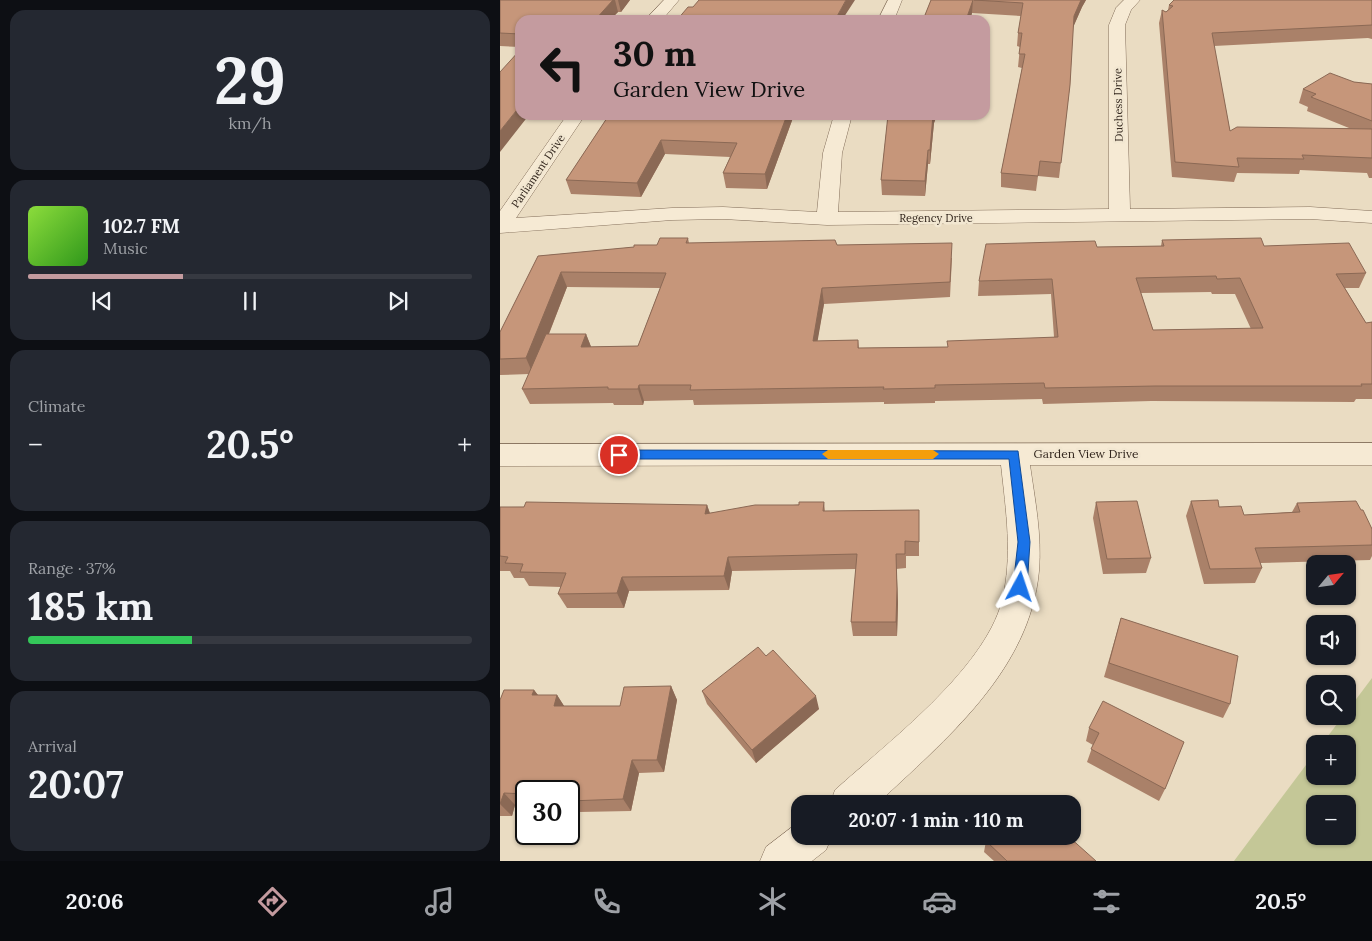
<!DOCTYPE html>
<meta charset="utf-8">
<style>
:root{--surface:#171b24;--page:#242831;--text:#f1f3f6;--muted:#9ea1a6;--line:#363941;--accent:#c49b9f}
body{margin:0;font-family:Lora,serif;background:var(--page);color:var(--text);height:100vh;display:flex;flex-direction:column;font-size:19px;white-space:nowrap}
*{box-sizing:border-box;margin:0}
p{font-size:16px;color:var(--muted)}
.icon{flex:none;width:28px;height:28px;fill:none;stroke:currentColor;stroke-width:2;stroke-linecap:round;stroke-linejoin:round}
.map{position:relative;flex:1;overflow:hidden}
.drawer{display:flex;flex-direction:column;gap:10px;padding:10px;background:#0d0f14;width:500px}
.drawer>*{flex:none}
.top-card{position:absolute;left:15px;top:15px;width:475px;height:105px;border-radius:15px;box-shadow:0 1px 4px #0004;background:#c49b9f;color:#111;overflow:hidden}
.needle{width:32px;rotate:61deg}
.buttons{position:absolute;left:806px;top:555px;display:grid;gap:10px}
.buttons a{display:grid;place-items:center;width:50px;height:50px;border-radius:10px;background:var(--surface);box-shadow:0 1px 4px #0004;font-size:25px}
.speed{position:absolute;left:15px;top:780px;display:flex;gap:10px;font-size:25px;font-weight:700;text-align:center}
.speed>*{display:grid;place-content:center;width:65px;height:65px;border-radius:50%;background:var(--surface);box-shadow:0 1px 4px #0004;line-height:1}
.speed .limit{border:2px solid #111;border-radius:8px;background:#fff;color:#111}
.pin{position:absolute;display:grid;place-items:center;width:42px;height:42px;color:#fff;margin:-21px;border:2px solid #fff;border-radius:50%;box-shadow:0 1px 5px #0007}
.me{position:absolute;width:55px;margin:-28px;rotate:5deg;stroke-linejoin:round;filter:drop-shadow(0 0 4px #0008)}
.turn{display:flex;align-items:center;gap:18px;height:105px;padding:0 15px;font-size:22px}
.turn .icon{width:65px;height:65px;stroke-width:2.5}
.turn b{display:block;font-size:35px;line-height:42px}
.big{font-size:38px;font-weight:700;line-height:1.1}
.drawer .tile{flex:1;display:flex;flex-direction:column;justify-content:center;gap:8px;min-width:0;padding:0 18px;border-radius:15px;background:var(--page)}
.drawer .dial{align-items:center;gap:0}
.dial b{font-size:65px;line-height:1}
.song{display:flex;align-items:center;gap:15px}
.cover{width:60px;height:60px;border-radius:8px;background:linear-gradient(135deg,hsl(90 70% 55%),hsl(110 70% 35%))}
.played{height:5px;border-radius:2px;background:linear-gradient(90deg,var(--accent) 35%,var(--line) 35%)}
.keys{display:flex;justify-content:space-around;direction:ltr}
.heat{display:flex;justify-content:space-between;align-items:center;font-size:28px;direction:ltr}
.charge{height:8px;border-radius:4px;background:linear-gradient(90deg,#34c759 37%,var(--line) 0)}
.trip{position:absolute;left:291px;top:795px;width:290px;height:50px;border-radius:15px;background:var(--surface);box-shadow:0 1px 4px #0004;font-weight:700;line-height:50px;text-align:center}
.tabs{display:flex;height:80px;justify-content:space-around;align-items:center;background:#090b0e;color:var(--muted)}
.tabs .icon{width:35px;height:35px}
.tabs .active{color:var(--accent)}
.tabs b{font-size:22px;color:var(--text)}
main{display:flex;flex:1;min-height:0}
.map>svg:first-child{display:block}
.green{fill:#c4c797;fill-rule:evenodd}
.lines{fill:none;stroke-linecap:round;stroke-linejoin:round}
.minor-casing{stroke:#836e5a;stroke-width:1}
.minor{fill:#f6ead4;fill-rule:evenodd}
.wall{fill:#aa8169;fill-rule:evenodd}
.shaded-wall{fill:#8b6955}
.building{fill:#c6967a;stroke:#8b6955;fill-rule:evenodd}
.route{fill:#1a73e8;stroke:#114b97}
.slow{fill:#f59e0b}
.labels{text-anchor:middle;stroke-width:5;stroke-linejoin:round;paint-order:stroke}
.far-street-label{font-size:11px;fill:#33271e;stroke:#f2e7d1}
.street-label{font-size:12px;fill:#33271e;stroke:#f2e7d1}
</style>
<main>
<section class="drawer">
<div class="tile dial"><b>29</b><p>km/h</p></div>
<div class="tile">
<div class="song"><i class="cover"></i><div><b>102.7 FM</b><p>Music</p></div></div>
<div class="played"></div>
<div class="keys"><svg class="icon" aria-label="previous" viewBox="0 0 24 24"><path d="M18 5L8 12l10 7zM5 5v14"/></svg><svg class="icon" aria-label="pause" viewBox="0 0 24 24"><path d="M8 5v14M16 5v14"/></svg><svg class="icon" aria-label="next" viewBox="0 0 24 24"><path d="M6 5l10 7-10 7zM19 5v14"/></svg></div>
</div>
<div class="tile"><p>Climate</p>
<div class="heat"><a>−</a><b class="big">20.5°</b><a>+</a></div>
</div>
<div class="tile"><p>Range · 37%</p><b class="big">185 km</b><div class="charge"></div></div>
<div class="tile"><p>Arrival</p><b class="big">20:07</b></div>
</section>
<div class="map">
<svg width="872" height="861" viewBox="0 0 872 861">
<rect width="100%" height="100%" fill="#eadcc2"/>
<path class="green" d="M872,678V861H734L815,753V776H848V744H822L843,716H848V710ZM815,804H848V836H815Z"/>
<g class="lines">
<g class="minor-casing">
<path id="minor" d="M164,0H179L162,20H145Z
M388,0H402L394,20H378Z
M624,0H640L631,10L625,25L630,209L810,207L872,211V223L810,219L327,225L223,219L172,220L0,233V211L67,115H85L16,218L172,208L223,207L317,212L323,153L334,115H352L342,153L338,212L609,209V25L616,8Z
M872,443V465H530C535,500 542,535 539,571C530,671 445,740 377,804H330L335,790C387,743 484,670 502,601C513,556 506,511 501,465L0,466V444Z
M300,821V836H332L326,850L312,861H260L266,847Z"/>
</g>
<use href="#minor" class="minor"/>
</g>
<path class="wall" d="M0,0H130L121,12H118L110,20H20V47L0,46Z
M431,0H586L582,7L573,27L570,85L559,178L538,176L536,191L501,187V173L522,68L518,67L520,47L517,46L518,33L521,16L472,13L470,20H423Z
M872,0V39L868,38L714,46L730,131L849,128L807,111L808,107L799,103L803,89L854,82L872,84V178H869L867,173L800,170L799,174L737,173L734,182L672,177L659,23L662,10L666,12L668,10L669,5Z
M109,115H294L267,189L226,188L223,173L230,157L165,154L141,197L71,194L66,180Z
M388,115H437L434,123L430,164H428L425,196L382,195L381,180Z
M188,238L189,243L337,245L452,258L450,297L324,304L317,341L358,340L359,348L447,347L554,337L551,294L478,296L479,281L597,247L661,246L662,240L764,246L866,273L859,288H845L866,323L872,322V399H856L854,402L651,401L543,404L542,399L435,401V403L384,404V402L194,405L193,400L144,401L143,405H114L113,403L30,404L22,389L29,374L0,375V332L38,256L157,245ZM67,287L160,288L138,346L91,347L86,334H49ZM711,292L712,294H735L751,329L653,330L641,293Z
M691,501L719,507L744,515L792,512L797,503L861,510L872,529V556L870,560L760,563L762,568L755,583L704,584L686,516Z
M324,502L325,511L419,510V556H406V568L396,569L398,603L397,636H353L351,622L356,569L232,571L229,590L129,591L124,608H67L58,594L61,587L29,586L24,578H14L10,571H0V507L207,505L210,513Z
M596,502L651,558L646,573L603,574L593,518Z
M621,618L730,704L723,718L604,677Z
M266,656L319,709L256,763L207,704L202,691Z
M171,686L177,700L164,772L139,773L131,811L79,812L74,806H69V791H26V806L15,805L12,816H0V700L34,690L38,695H57L64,706H120Z
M589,728L684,742L665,789L659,801L587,762L593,745L586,741Z
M486,841L596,861H494L484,852Z"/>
<path class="shaded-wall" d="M113,0H115L118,12L110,20H95Z
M118,0H130L121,12Z
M346,0H355L342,20H335Z
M473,0L472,13L470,20H466Z
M581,0H586L582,7L572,30L574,16Z
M20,106V115H29L0,152V131Z
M287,115H294L267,189L265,174Z
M433,115H437L434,123L430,164V150Z
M161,140L165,154L141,197L137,183Z
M428,150V164L425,196V181Z
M61,272L67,287L33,374L26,358Z
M322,288L324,304L315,356L313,341Z
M86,334L92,349L81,347Z
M139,385L144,401L143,405L138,389Z
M207,505L212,520L205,514Z
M396,554L398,603L397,636L396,622Z
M228,557L232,571L229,590L224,576Z
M122,577L129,591L124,608L117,593Z
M171,686L177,700L164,772L157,760Z
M34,690L44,703L32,695Z
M57,695L66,709L54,706Z
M316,696L319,709L256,763L252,750Z
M132,760L139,773L131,811L123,799Z
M4,793L15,805L12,816L0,804Z"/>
<path class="building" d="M0,0H113L95,20H20V34L0,33Z
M199,0H346L335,20H177L188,7H193Z
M431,0H473L466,20H423Z
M474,0H581L574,16L570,85L561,163L540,161L538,176L501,173L525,54H519L522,33H518L523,3Z
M674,0H872V25L712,33L730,131L737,127L872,129V158L802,155L804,159L737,158L739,167L675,162L662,10L666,12L673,6L669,5Z
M20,50V106L0,131V72Z
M830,73L854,82L872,84V121L811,97L816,94L803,89Z
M109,115H287L265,174L223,173L237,143L161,140L137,183L66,180Z
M388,115H433L430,150H428L425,181L381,180Z
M160,238H188L186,243L335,240L337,245L452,243L450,282L322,288L313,341L358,340V348L448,347L447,341L558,337L552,279L479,281L486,244L595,241L597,247L664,246L662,240L761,238L764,246L849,243L866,273L836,274L866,323L872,322V384H861L862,386H655L545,388L544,383L435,385V388L383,389L384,387L190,390L191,385H139L138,389H108V387L22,389L46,334H86L81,347L138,346L166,273L61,272L26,358L0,359V332L38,256L134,247V245H157ZM716,276L717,279L740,278L763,328L653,330L636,278Z
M718,500L719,507L741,506L744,515L800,512L797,503L856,501L861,510H863L872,529V545L755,548L762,568L710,569L691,501Z
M637,501L651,558L607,559L596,502Z
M26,502L207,505L205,514L255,505H299V502H324L323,511L419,510V542L405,541V554H396L397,589L396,622H351L357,554L228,557L224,576L122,577L117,593L58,594L66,573L20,572L23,564L5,563L8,557L0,556V507H24Z
M621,618L738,656L730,704L609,663Z
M258,647L266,656L273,650L316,696L252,750L202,691Z
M171,686L157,760H132L123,799L69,801L71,794H69V791H26V794L4,793L0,804V700L4,690H34L32,695H57L54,706H120L124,687Z
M603,701L684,742L665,789L591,749L599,733L589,728Z
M523,796L532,804H517Z
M489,836H568L596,861H507L486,841Z"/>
<path class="route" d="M119,450L518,451L530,542L527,587L525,591L520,593L515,591L513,587L518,542L509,459H119L113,455Z"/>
<path class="slow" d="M328,450H433L439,454L433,459H328L322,454Z"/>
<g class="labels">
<g class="far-street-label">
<text transform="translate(618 105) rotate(-91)" y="4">Duchess Drive</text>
<text transform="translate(38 171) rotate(-56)" y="4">Parliament Drive</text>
<text x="436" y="222">Regency Drive</text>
</g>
<g class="street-label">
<text x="586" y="458">Garden View Drive</text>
</g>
</g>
</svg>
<div class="buttons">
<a><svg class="needle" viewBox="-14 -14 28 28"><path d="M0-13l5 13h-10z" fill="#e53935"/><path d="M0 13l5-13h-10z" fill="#9ea1a6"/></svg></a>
<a><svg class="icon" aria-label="sound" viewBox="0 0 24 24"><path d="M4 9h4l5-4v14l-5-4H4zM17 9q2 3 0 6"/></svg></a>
<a><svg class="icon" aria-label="search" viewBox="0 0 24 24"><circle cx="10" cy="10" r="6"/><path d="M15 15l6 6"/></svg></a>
<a>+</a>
<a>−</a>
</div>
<div class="speed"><div class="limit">30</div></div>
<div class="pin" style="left:119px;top:455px;background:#d93025"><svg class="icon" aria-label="arrive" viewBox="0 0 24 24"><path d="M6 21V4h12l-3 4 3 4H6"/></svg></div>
<svg class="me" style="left:520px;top:587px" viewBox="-20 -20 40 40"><path d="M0-17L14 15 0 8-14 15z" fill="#1a73e8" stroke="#fff" stroke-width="4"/></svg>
<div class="trip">20:07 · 1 min · 110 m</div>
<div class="top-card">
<div class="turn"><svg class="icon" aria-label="left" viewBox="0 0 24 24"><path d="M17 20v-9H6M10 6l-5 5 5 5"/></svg><div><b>30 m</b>Garden View Drive</div></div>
</div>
</div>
</main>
<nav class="tabs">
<b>20:06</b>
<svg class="icon active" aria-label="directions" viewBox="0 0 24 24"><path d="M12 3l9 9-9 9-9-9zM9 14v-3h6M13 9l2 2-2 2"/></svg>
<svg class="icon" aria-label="music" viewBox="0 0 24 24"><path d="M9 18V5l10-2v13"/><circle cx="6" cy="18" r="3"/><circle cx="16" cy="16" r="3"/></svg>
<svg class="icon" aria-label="phone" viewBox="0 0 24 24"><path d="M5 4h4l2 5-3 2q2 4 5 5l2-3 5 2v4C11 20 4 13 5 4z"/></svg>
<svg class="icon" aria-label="climate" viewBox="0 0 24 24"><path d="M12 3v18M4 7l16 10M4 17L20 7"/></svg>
<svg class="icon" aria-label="car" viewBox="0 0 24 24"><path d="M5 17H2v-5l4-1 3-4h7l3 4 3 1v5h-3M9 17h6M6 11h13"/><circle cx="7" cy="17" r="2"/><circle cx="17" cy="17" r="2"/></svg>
<svg class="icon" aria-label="filters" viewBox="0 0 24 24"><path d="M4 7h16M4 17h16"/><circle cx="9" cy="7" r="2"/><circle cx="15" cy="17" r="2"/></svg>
<b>20.5°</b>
</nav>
